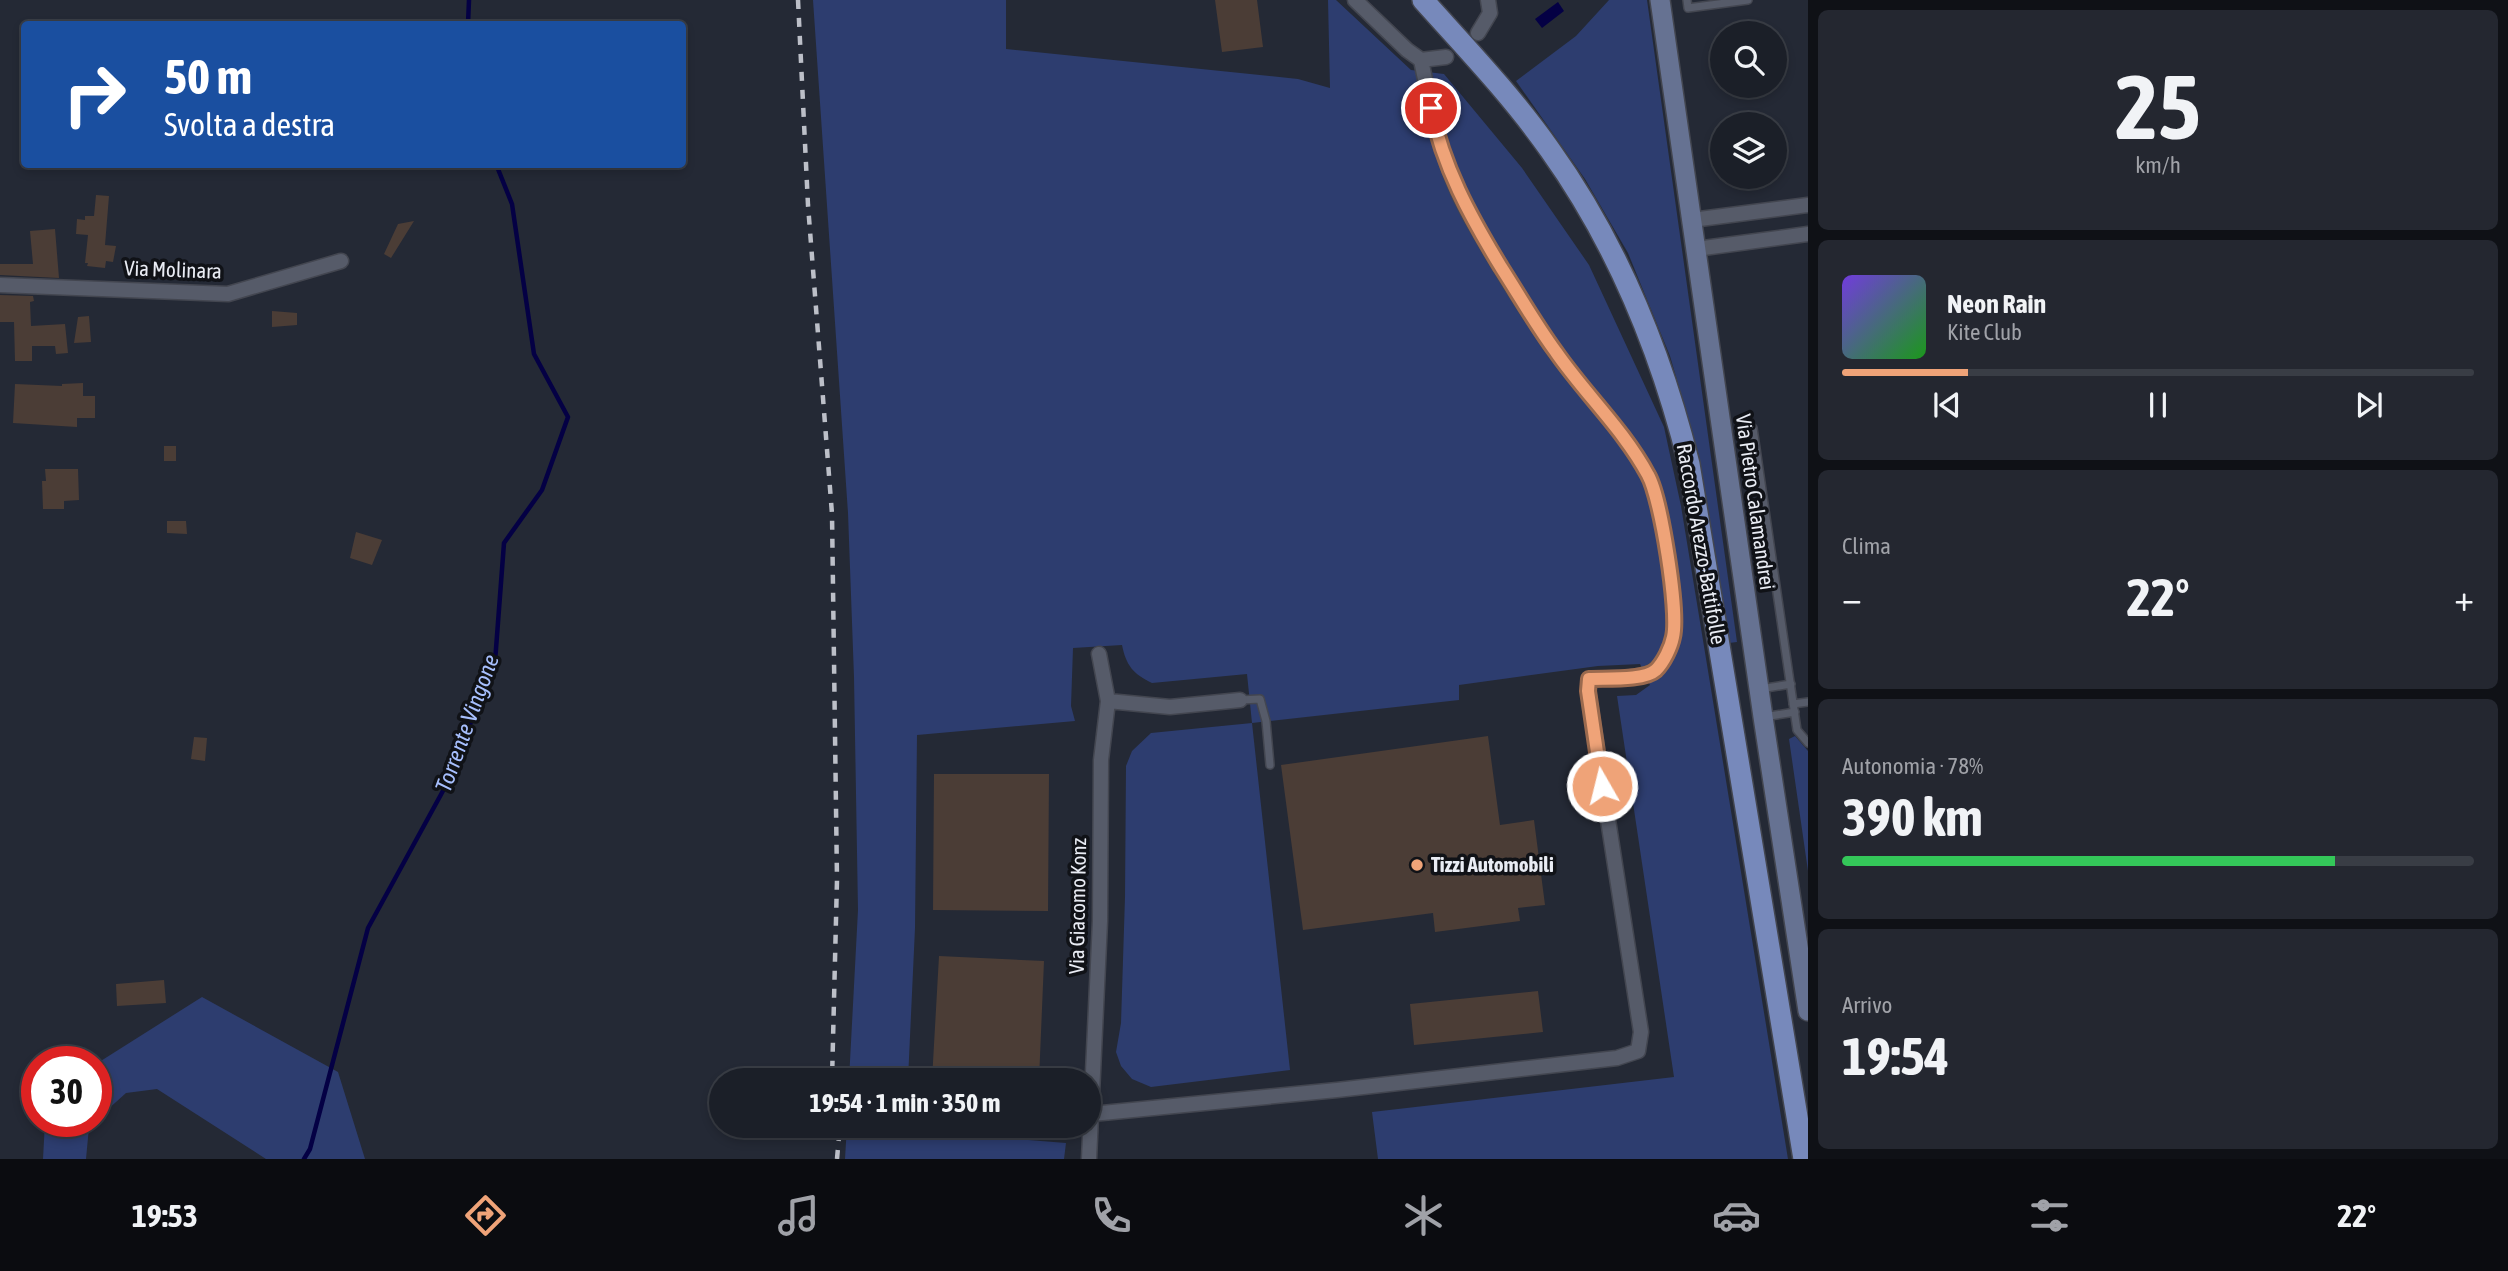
<!DOCTYPE html>
<html lang="it">
<meta charset="utf-8">
<style>
:root{--surface:#1b1f28;--page:#242730;--text:#f1f3f6;--muted:#a0a2a8;--line:#393d45;--accent:#efa378}
body{margin:0;font-family:"Asap Condensed",sans-serif;background:var(--page);color:var(--text);height:100vh;display:flex;flex-direction:column;font-size:26px;white-space:nowrap}
*{box-sizing:border-box;margin:0}
p{font-size:23px;color:var(--muted)}
.icon{flex:none;width:38px;height:38px;fill:none;stroke:currentColor;stroke-width:2;stroke-linecap:round;stroke-linejoin:round}
.map{position:relative;flex:1;overflow:hidden}
.drawer{display:flex;flex-direction:column;gap:10px;padding:10px;background:#0f1116;width:700px}
.drawer>*{flex:none}
.hud{position:absolute;left:21px;top:21px;width:665px;height:147px;border-radius:7px;box-shadow:0 4px 10px #0003,0 0 0 2px var(--line);background:#1a4fa0;color:#fff;overflow:hidden}
.tools{position:absolute;left:1710px;top:21px;display:grid;gap:14px}
.tools a{display:grid;place-items:center;width:77px;height:77px;border-radius:50%;background:var(--surface);box-shadow:0 4px 10px #0003,0 0 0 2px var(--line);font-size:35px}
.speed{position:absolute;left:21px;top:1046px;display:flex;gap:14px;font-size:35px;font-weight:700;text-align:center}
.speed>*{display:grid;place-content:center;width:91px;height:91px;border-radius:50%;background:var(--surface);box-shadow:0 4px 10px #0003,0 0 0 2px var(--line);line-height:1}
.speed .limit{border:10px solid #d22;background:#fff;color:#111}
.pin{position:absolute;display:grid;place-items:center;width:60px;height:60px;color:#fff;margin:-30px;border:4px solid #fff;border-radius:50%;box-shadow:0 2px 7px #0007}
.me{position:absolute;width:77px;margin:-38px;rotate:352deg;stroke-linejoin:round;filter:drop-shadow(0 0 5px #0008)}
.turn{display:flex;align-items:center;gap:24px;height:147px;padding:0 28px;font-size:32px}
.turn .icon{width:91px;height:91px;stroke-width:2.5}
.turn b{display:block;font-size:49px;line-height:60px}
.big{font-size:52px;font-weight:700;line-height:1.1}
.drawer .tile{flex:1;display:flex;flex-direction:column;justify-content:center;gap:10px;min-width:0;padding:0 24px;border-radius:10px;background:var(--page)}
.drawer .dial{align-items:center;gap:0}
.dial b{font-size:91px;line-height:1}
.song{display:flex;align-items:center;gap:21px}
.cover{width:84px;height:84px;border-radius:10px;background:linear-gradient(135deg,hsl(260 70% 55%),hsl(120 70% 35%))}
.played{height:7px;border-radius:4px;background:linear-gradient(90deg,var(--accent) 20%,var(--line) 20%)}
.keys{display:flex;justify-content:space-around;direction:ltr}
.heat{display:flex;justify-content:space-between;align-items:center;font-size:38px;direction:ltr}
.charge{height:10px;border-radius:5px;background:linear-gradient(90deg,#34c759 78%,var(--line) 0)}
.trip{position:absolute;left:709px;top:1068px;width:392px;height:70px;border-radius:35px;background:var(--surface);box-shadow:0 4px 10px #0003,0 0 0 2px var(--line);font-weight:700;line-height:70px;text-align:center}
.dock{display:flex;height:112px;justify-content:space-around;align-items:center;background:#0b0c10;color:var(--muted)}
.dock .icon{width:49px;height:49px}
.dock .current{color:var(--accent)}
.dock b{font-size:32px;color:var(--text)}
main{display:flex;flex:1;min-height:0}
.map>svg:first-child{display:block}
.green{fill:#2d3d6f}
.water{fill:#040044}
.lines{fill:none;stroke-linecap:round;stroke-linejoin:round}
.stream{stroke:#040044;stroke-width:4.5}
.building{fill:#4b3d36}
.lane-casing{stroke:#434650;stroke-width:10}
.street-casing{stroke:#434650;stroke-width:17}
.secondary-casing{stroke:#434650;stroke-width:22}
.primary-casing{stroke:#434650;stroke-width:24}
.lane{stroke:#565b69;stroke-width:7}
.street{stroke:#565b69;stroke-width:14}
.secondary{stroke:#667292;stroke-width:19}
.primary{stroke:#7789bb;stroke-width:21}
.rail{stroke:#bcbfc8;stroke-width:4.5;stroke-dasharray:9 9;stroke-linecap:butt}
.route-casing{stroke:#9b6a4e;stroke-width:18}
.route{stroke:#efa378;stroke-width:12}
.poi-dot{fill:#efa378;stroke:#101217;stroke-width:2.5}
.labels{text-anchor:middle;stroke-width:7;stroke-linejoin:round;paint-order:stroke}
.street-label{font-size:21px;fill:#e9ecf4;stroke:#101217}
.poi-label{font-size:21px;font-weight:bold;fill:#e9ecf4;stroke:#101217;text-anchor:start}
.water-label{font-size:23px;font-style:italic;fill:#a7bffd;stroke:#101217}
</style>
<main>
<div class="map">
<svg width="1808" height="1159" viewBox="0 0 1808 1159">
<rect width="100%" height="100%" fill="#242935"/>
<path class="green" d="M813,0H1006V49L1298,79L1330,88L1328,0H1336L1411,70L1444,74L1522,168L1589,265L1664,427L1681,506L1788,1159H1378L1372,1112L1674,1077L1617,696L1636,695L1650,685L1640,664L1598,666L1459,685V700L1252,723L1290,1070L1151,1087L1132,1079L1121,1066L1116,1052L1121,1023L1125,897L1126,766L1132,751L1151,733L1252,723L1247,674L1152,683C1133,674 1126,665 1122,645L1073,648L1071,706L1075,721L917,735L915,928L908,1080H849L858,910L854,677L848,513Z
M1609,0H1647L1737,642L1729,643L1699,456L1670,356L1628,253L1585,179L1516,81L1576,36Z
M1795,736L1808,751V871L1789,739Z
M202,997L338,1072L365,1159H266L157,1089L126,1093L96,1120V1064Z
M45,1122H94L89,1127L86,1159H43Z
M847,1125H906L907,1130L1066,1143L1064,1159H845Z"/>
<path class="water" d="M1558,2L1564,11L1542,28L1535,19Z"/>
<g class="lines">
<path class="stream" d="M468,24L469,0
M304,1159L310,1149L368,928L444,789L495,662L504,543L542,490L568,417L534,354L512,204L496,164"/>
</g>
<path class="building" d="M1215,0H1257L1263,47L1222,52Z
M96,195L109,196L105,245L116,246L113,262L106,261L105,268L87,266L88,263H85L88,235L76,234L77,219L85,220V216H94Z
M414,221L391,258L384,254L398,224Z
M55,229L59,278L0,275V264H33L30,231Z
M0,295L33,296L34,301L30,302L31,326L65,324L68,353L56,354L55,346H32V361H15L14,322H0Z
M272,311L297,313V325L272,327Z
M89,316L91,342L74,343L78,317Z
M83,383V396H95V418H77V427L13,423L15,384L62,386V384Z
M164,446H176V461H164Z
M45,469H78L79,500L64,501V509H43L42,481H46Z
M167,521H186L187,534L167,533Z
M356,532L382,540L372,565L350,558Z
M1488,736L1500,825L1534,820L1545,905L1518,908L1520,921L1435,932L1433,913L1303,930L1281,765Z
M194,737L207,738L205,761L191,759Z
M934,774H1049L1048,911L933,910Z
M939,956L1044,961L1039,1080H932Z
M164,980L166,1003L117,1006L116,984Z
M1538,991L1543,1032L1414,1045L1410,1004Z"/>
<g class="lines">
<g class="lane-casing">
<path id="lane" d="M1687,0L1688,8L1748,0
M1753,428L1797,730L1808,743
M1760,689L1791,684
M1240,700L1260,699L1266,721L1270,765
M1793,704L1808,702
M1764,717L1795,712"/>
</g>
<g class="street-casing">
<path id="street" d="M1355,0L1407,50L1421,60
M1478,33L1490,13L1488,0
M1692,220L1808,205
M1696,249L1808,234
M0,285L228,294L341,261
M1108,701L1170,707L1240,700
M1092,1114L1337,1090L1617,1058L1638,1051L1641,1032L1588,691L1589,679C1605,678 1644,680 1656,669C1665,662 1671,647 1673,637C1679,611 1661,498 1648,475C1623,429 1585,393 1555,352C1524,307 1494,259 1468,212C1442,164 1432,113 1421,60L1446,57
M1089,1159L1100,921L1101,760L1108,701L1099,654"/>
</g>
<g class="secondary-casing">
<path id="secondary" d="M1660,0L1763,717L1808,1011"/>
</g>
<g class="primary-casing">
<path id="primary" d="M1423,0C1467,49 1512,96 1550,150C1618,245 1661,352 1689,464L1804,1159"/>
</g>
<use href="#lane" class="lane"/>
<use href="#street" class="street"/>
<use href="#secondary" class="secondary"/>
<use href="#primary" class="primary"/>
<path class="rail" d="M798,0L808,205L832,514L837,880L832,1080
M837,1159L840,1125"/>
</g>
<g class="lines">
<g class="route-casing">
<path id="route" d="M1431,108C1443,167 1470,216 1501,267C1519,295 1536,325 1556,352C1585,394 1624,430 1648,475C1661,498 1679,612 1673,637C1671,647 1664,662 1656,670C1644,681 1605,678 1589,679L1588,691L1602,786"/>
</g>
<use href="#route" class="route"/>
</g>
<circle class="poi-dot" cx="1417" cy="865" r="7"/>
<g class="labels">
<g class="street-label">
<text transform="translate(173 270) rotate(2)" y="7">Via Molinara</text>
<text transform="translate(1755 502) rotate(82)" y="7">Via Pietro Calamandrei</text>
<text transform="translate(1701 544) rotate(80)" y="7">Raccordo Arezzo-Battifolle</text>
<text transform="translate(1078 906) rotate(-89)" y="7">Via Giacomo Konz</text>
</g>
<g class="poi-label">
<text x="1431" y="872">Tizzi Automobili</text>
</g>
<g class="water-label">
<text transform="translate(467 723) rotate(-70)" y="8">Torrente Vingone</text>
</g>
</g>
</svg>
<div class="tools">
<a><svg class="icon" aria-label="search" viewBox="0 0 24 24"><circle cx="10" cy="10" r="6"/><path d="M15 15l6 6"/></svg></a>
<a><svg class="icon" aria-label="layers" viewBox="0 0 24 24"><path d="M12 4l9 5-9 5-9-5zM3 14l9 5 9-5"/></svg></a>
</div>
<div class="speed"><div class="limit">30</div></div>
<div class="pin" style="left:1431px;top:108px;background:#d93025"><svg class="icon" aria-label="arrive" viewBox="0 0 24 24"><path d="M6 21V4h12l-3 4 3 4H6"/></svg></div>
<svg class="me" style="left:1602px;top:786px" viewBox="-20 -20 40 40"><circle r="17" fill="#efa378" stroke="#fff" stroke-width="3"/><path d="M0-11L8 9 0 5-8 9z" fill="#fff"/></svg>
<div class="trip">19:54 · 1 min · 350 m</div>
<div class="hud">
<div class="turn"><svg class="icon" aria-label="right" viewBox="0 0 24 24"><path d="M7 20v-9h11M14 6l5 5-5 5"/></svg><div><b>50 m</b>Svolta a destra</div></div>
</div>
</div>
<section class="drawer">
<div class="tile dial"><b>25</b><p>km/h</p></div>
<div class="tile">
<div class="song"><i class="cover"></i><div><b>Neon Rain</b><p>Kite Club</p></div></div>
<div class="played"></div>
<div class="keys"><svg class="icon" aria-label="previous" viewBox="0 0 24 24"><path d="M18 5L8 12l10 7zM5 5v14"/></svg><svg class="icon" aria-label="pause" viewBox="0 0 24 24"><path d="M8 5v14M16 5v14"/></svg><svg class="icon" aria-label="next" viewBox="0 0 24 24"><path d="M6 5l10 7-10 7zM19 5v14"/></svg></div>
</div>
<div class="tile"><p>Clima</p>
<div class="heat"><a>−</a><b class="big">22°</b><a>+</a></div>
</div>
<div class="tile"><p>Autonomia · 78%</p><b class="big">390 km</b><div class="charge"></div></div>
<div class="tile"><p>Arrivo</p><b class="big">19:54</b></div>
</section>
</main>
<nav class="dock">
<b>19:53</b>
<svg class="icon current" aria-label="directions" viewBox="0 0 24 24"><path d="M12 3l9 9-9 9-9-9zM9 14v-3h6M13 9l2 2-2 2"/></svg>
<svg class="icon" aria-label="music" viewBox="0 0 24 24"><path d="M9 18V5l10-2v13"/><circle cx="6" cy="18" r="3"/><circle cx="16" cy="16" r="3"/></svg>
<svg class="icon" aria-label="phone" viewBox="0 0 24 24"><path d="M5 4h4l2 5-3 2q2 4 5 5l2-3 5 2v4C11 20 4 13 5 4z"/></svg>
<svg class="icon" aria-label="climate" viewBox="0 0 24 24"><path d="M12 3v18M4 7l16 10M4 17L20 7"/></svg>
<svg class="icon" aria-label="car" viewBox="0 0 24 24"><path d="M5 17H2v-5l4-1 3-4h7l3 4 3 1v5h-3M9 17h6M6 11h13"/><circle cx="7" cy="17" r="2"/><circle cx="17" cy="17" r="2"/></svg>
<svg class="icon" aria-label="filters" viewBox="0 0 24 24"><path d="M4 7h16M4 17h16"/><circle cx="9" cy="7" r="2"/><circle cx="15" cy="17" r="2"/></svg>
<b>22°</b>
</nav>
